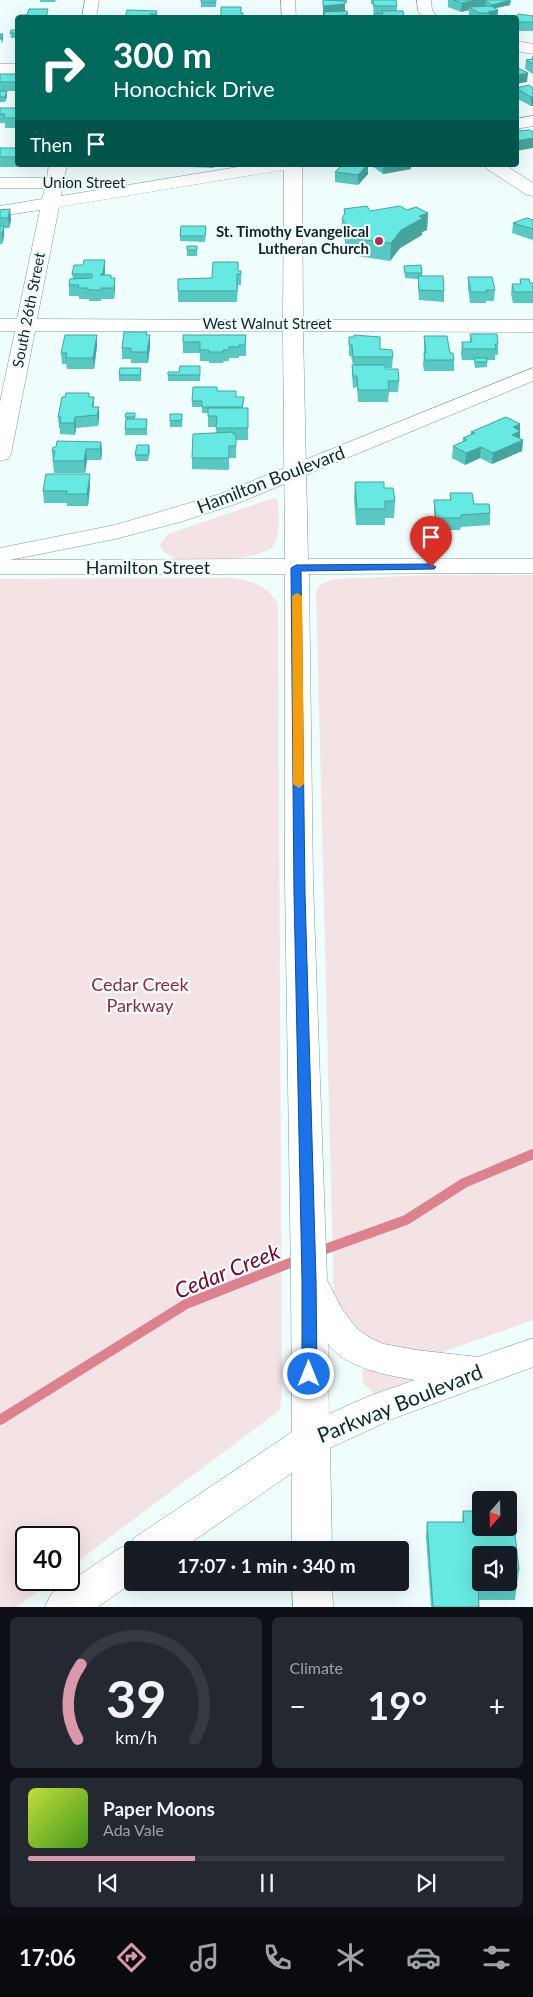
<!DOCTYPE html>
<meta charset="utf-8">
<style>
:root{--surface:#171b24;--page:#242831;--text:#f1f3f6;--muted:#9ea1a6;--line:#363941;--accent:#d999ab}
body{margin:0;font-family:Lato,sans-serif;background:var(--page);color:var(--text);height:100vh;display:flex;flex-direction:column;font-size:19px;white-space:nowrap}
*{box-sizing:border-box;margin:0}
p{font-size:16px;color:var(--muted)}
.icon{flex:none;width:28px;height:28px;fill:none;stroke:currentColor;stroke-width:2;stroke-linecap:round;stroke-linejoin:round}
.map{position:relative;height:1607px;overflow:hidden}
.side{display:flex;flex-direction:column;gap:10px;padding:10px;background:#0d0f14;flex:1}
.side>*{flex:none}
.banner{position:absolute;left:15px;top:15px;width:504px;height:152px;border-radius:5px;box-shadow:0 5px 20px #0002;background:#00695c;color:#fff;overflow:hidden}
.needle{width:32px;rotate:200deg}
.buttons{position:absolute;left:472px;top:1491px;display:grid;gap:10px}
.buttons a{display:grid;place-items:center;width:45px;height:45px;border-radius:5px;background:var(--surface);box-shadow:0 5px 20px #0002;font-size:25px}
.speed{position:absolute;left:15px;top:1526px;display:flex;gap:10px;font-size:25px;font-weight:700;text-align:center}
.speed>*{display:grid;place-content:center;width:65px;height:65px;border-radius:50%;background:var(--surface);box-shadow:0 5px 20px #0002;line-height:1}
.speed .limit{border:2px solid #111;border-radius:8px;background:#fff;color:#111}
.pin{position:absolute;display:grid;place-items:center;width:42px;height:42px;color:#fff;margin:-51px -21px;border-radius:50% 50% 50% 0;rotate:-45deg;box-shadow:0 0 5px #0007}
.pin .icon{rotate:45deg}
.me{position:absolute;width:55px;margin:-28px;rotate:0deg;stroke-linejoin:round;filter:drop-shadow(0 0 4px #0008)}
.turn{display:flex;align-items:center;gap:18px;height:105px;padding:0 15px;font-size:22px}
.turn .icon{width:65px;height:65px;stroke-width:2.5}
.turn b{display:block;font-size:35px;line-height:42px}
.then{display:flex;align-items:center;height:48px;padding:0 15px;background:#0003;gap:10px;font-size:19px}
.big{font-size:38px;font-weight:700;line-height:1.1}
.side .tile{flex:1;display:flex;flex-direction:column;justify-content:center;gap:8px;min-width:0;padding:0 18px;border-radius:8px;background:var(--page)}
.side .dial{align-items:center;gap:0}
.dial svg{height:130px;overflow:visible;fill:none;stroke:var(--line);stroke-width:7;stroke-linecap:round;text-anchor:middle}
.dial text{fill:var(--text);stroke:none}
.song{display:flex;align-items:center;gap:15px}
.cover{width:60px;height:60px;border-radius:8px;background:linear-gradient(135deg,hsl(70 70% 55%),hsl(100 70% 35%))}
.played{height:5px;border-radius:2px;background:linear-gradient(90deg,var(--accent) 35%,var(--line) 35%)}
.keys{display:flex;justify-content:space-around;direction:ltr}
.heat{display:flex;justify-content:space-between;align-items:center;font-size:28px;direction:ltr}
.side .tiles{flex:1;display:grid;gap:10px;grid-template-columns:1fr 1fr}
.tile:last-child{grid-column:span 2}
.trip{position:absolute;left:124px;top:1541px;width:285px;height:50px;border-radius:5px;background:var(--surface);box-shadow:0 5px 20px #0002;font-weight:700;line-height:50px;text-align:center}
.tab-bar{display:flex;height:80px;justify-content:space-around;align-items:center;background:#090b0e;color:var(--muted)}
.tab-bar .icon{width:35px;height:35px}
.tab-bar .selected{color:var(--accent)}
.tab-bar b{font-size:22px;color:var(--text)}
.map>svg:first-child{display:block}
.green{fill:#f4e3e5}
.lines{fill:none;stroke-linecap:round;stroke-linejoin:round}
.stream{stroke:#de818f;stroke-width:10}
.minor-casing{stroke:#779a98;stroke-width:1}
.major-casing{stroke:#779a98;stroke-width:1}
.minor{fill:#fff;fill-rule:evenodd}
.major{fill:#fff;fill-rule:evenodd}
.wall{fill:#58c8c2}
.shaded-wall{fill:#47a39e}
.building{fill:#66e9e2;stroke:#47a39e;fill-rule:evenodd}
.route{fill:#1a73e8;stroke:#114b97}
.slow{fill:#f59e0b}
.poi-dot{fill:#bb2a50;stroke:#effefc;stroke-width:2}
.labels{text-anchor:middle;stroke-width:4.5;stroke-linejoin:round;paint-order:stroke}
.far-street-label{font-size:15px;fill:#162423;stroke:#effefc}
.far-poi-label{font-size:15px;font-weight:bold;fill:#162423;stroke:#effefc;text-anchor:end}
.street-label{font-size:18px;fill:#162423;stroke:#effefc}
.park-label{font-size:18px;fill:#942741;stroke:#effefc}
.near-street-label{font-size:21px;fill:#162423;stroke:#effefc}
.near-water-label{font-size:22px;font-style:italic;fill:#78022b;stroke:#effefc}
</style>
<div class="map">
<svg width="533" height="1607" viewBox="0 0 533 1607">
<rect width="100%" height="100%" fill="#effefc"/>
<path class="green" d="M274,498L278,500C278,513 281,536 273,546C259,561 194,563 175,558C170,556 165,553 162,550L160,544L168,534Z
M431,575H533V1320L440,1353L412,1355L360,1338L334,1305L316,591L321,584L336,579Z
M231,578C251,581 267,584 278,604L282,1388L280,1410L69,1568V1538H26V1580H53L17,1607H0V579Z
M368,1363L418,1378L374,1394L363,1383L362,1371Z"/>
<g class="lines">
<path class="stream" d="M317,1252L406,1220L464,1183L533,1154
M0,1420L186,1304L300,1259"/>
<g class="minor-casing">
<path id="minor" d="M85,0H99L96,18H82Z
M281,0H295L296,18H282Z
M417,0H431L432,10L438,18H423L418,11Z
M516,41L533,44V54L516,51Z
M0,64H18V74H0Z
M533,116V126L516,129V119Z
M49,165H67L64,178L77,179L80,183L77,187L62,188L61,196L250,165H302L303,320H533V332L303,331L308,559H533V573L309,574L313,882L327,1280L342,1309L357,1329L372,1339L384,1344L416,1350L478,1357L533,1338V1367L395,1418L330,1448L332,1550H292V1473L180,1550H132L133,1582L98,1607H45L51,1594L118,1549L131,1544L134,1538L292,1432L291,1280L285,882V574H0V560L285,559L283,331H35L11,454L8,459L0,461V402L15,331H0V319H17L40,210L0,216V206L42,199L45,188H0V178H47ZM284,170L283,320L37,319L59,207ZM328,1344C348,1369 386,1375 415,1380L369,1396L329,1414Z
M484,165H505L533,183V196L527,195L487,169Z
M292,1582H332L333,1607H293Z"/>
</g>
<g class="major-casing">
<path id="major" d="M533,368V381L236,504L180,522L115,539L0,562V548L115,525L220,494Z"/>
</g>
<use href="#minor" class="minor"/>
<use href="#major" class="major"/>
</g>
<path class="wall" d="M40,0H56L55,2H40Z
M201,0H216V7H201Z
M323,0H347V3H345V11L348,12V18H324Z
M371,0H396L397,11L404,18H374L373,4H371Z
M448,0H486L510,5L495,8L498,10L497,18H472L469,15V10L461,12L448,7Z
M157,11V18H125Z
M533,16V31H516V17Z
M18,30V38H11L10,33Z
M532,56H533V74L525,69L526,60L532,59Z
M0,74H18V91H7V96L5,102H0Z
M516,87L533,88V106H531L516,98Z
M0,108H18V128H5V123H0Z
M0,148H18V165H28V167H0Z
M114,165H145V166Z
M190,165H215L214,168L190,167Z
M372,165H411V169L383,174L372,166Z
M335,172L368,174L358,185L335,182Z
M10,209L11,220L9,228H4V236L2,244H0V210Z
M344,209L370,211L407,210L428,213L427,230L422,232V235L400,248L390,261L357,256V248L345,246V241L341,236L342,219L344,214Z
M533,220V240L512,233L513,223Z
M206,232L205,242L180,241V236Z
M197,246V256H187V250Z
M404,266L422,273V276L444,291V302L419,300L418,287V279L405,278Z
M105,270V275L112,278H115V289L114,299H101V301H89V299H79V296H69V285L73,279L72,274Z
M238,271H241V285H238L237,302H178V291L212,278Z
M468,277L495,290L494,301H486V303H470L468,288Z
M520,279L530,283H533V303H513L511,294L512,284H520Z
M470,334L498,344V355H495V360H487V367L475,368L474,360H462L461,353L462,342H470Z
M147,335L150,346L148,363H131V359H122V348Z
M246,335V356H239V358H229V361H224L223,363H209V361H200V353H183V342Z
M424,336L450,353L454,360V371H424L423,364L424,353Z
M349,337L380,349L393,357L392,368H386V369L399,381L398,392H389L388,402H358L357,387L353,388L352,376L353,365L351,356H349Z
M97,346L94,369H67L66,364H62L61,353Z
M200,366V381H168V372H179Z
M141,368V381H119V375Z
M217,391L236,397H244L243,408H248V440H236V458H229V470L192,469V458L216,433V427H208V413H202V407H192V401Z
M94,397V407L99,418L98,426L76,428L75,435L60,434V428H59L58,417Z
M126,413H135V419H147V435H125Z
M182,414V427H170V421Z
M520,431V438L523,440L522,451L492,464L480,458L465,465L452,458L453,446L463,442V438L471,435V432Z
M101,442L102,453L101,460H87L85,473H54L52,451Z
M149,445L150,451L148,461H136L135,455Z
M355,482L384,488L395,501L394,518H385V525H356L354,499Z
M90,486L88,506H67V503H44L43,491Z
M450,493L474,504L490,513V525L461,527L460,530H436L434,512V500H450Z
M476,1507L519,1570L515,1600H479V1607H431L426,1537L427,1522H462L463,1511H476Z"/>
<path class="shaded-wall" d="M475,0H486L485,6L469,7V10L461,12L462,3Z
M511,0L510,5L492,9V5Z
M345,4V13L324,12V15H323V6Z
M498,10L497,18H489V13L488,12Z
M3,34V38L2,44L1,39Z
M528,73L527,82L516,84V75Z
M7,91V96L5,102V97Z
M531,97H533V106H531Z
M533,138V148L516,151V141Z
M367,165H368V174L358,185V175Z
M383,165H411V169L383,174Z
M10,209L11,220L9,228L8,218Z
M428,213L427,230L422,232V235L400,248L390,261L391,243L401,230L419,216Z
M4,226V236L2,244V234Z
M105,260V270L103,284L100,275Z
M115,278V289L114,299V288Z
M97,335V346L94,369L93,358Z
M150,335V346L148,363L147,352Z
M99,407V418L98,426L97,415Z
M75,417L76,428L75,435L74,423Z
M520,424V441L523,440L522,451L492,464L493,453L513,427Z
M101,442L102,453L101,460L100,449Z
M481,447L480,458L465,465L466,453Z
M86,449L87,460L85,473L84,461Z
M90,474V486L88,506L87,494Z"/>
<path class="building" d="M201,0H216V2H201Z
M323,0L345,1V4L323,6Z
M373,0H396L397,6H374Z
M453,0H475L462,3Z
M485,0H511L492,5Z
M491,6L498,10L488,12L489,13H479L469,7Z
M221,7H241V13H243L242,18H221Z
M29,9H48L46,18H19L20,15H27Z
M127,10L157,11L156,14H150L149,18H125Z
M347,11V15H340V18H325L324,12Z
M382,11H403L404,18H374V14H383Z
M518,14L533,16V22H516V18H502L504,15L516,17Z
M11,30H18V33H10Z
M0,34H3L1,39H0Z
M533,59V64L526,60Z
M516,67L528,73L516,75Z
M0,74H18V82H0Z
M529,85L533,88V97H531L516,88Z
M0,91H7L5,97H0Z
M0,108H18V118H4L5,114H0Z
M530,130L533,132V138L516,141V131Z
M0,148H18V157H0Z
M342,165H367L358,175L335,172Z
M367,206L370,211L400,206L407,210L416,207L428,213L419,216L423,218L401,230L391,243L357,239L359,236L363,237L367,232L345,229L346,224L342,219L345,213L344,209Z
M10,209L8,218H0V210Z
M527,218L533,220V229L513,223Z
M0,226H4L2,234H0Z
M181,226H206L205,236H180Z
M187,246H197V250H187Z
M84,260H105L103,273L100,275H111V278H115L114,288H101V290H88V288H78L79,285H69L70,279L92,278V274H72L74,265H83Z
M213,262H238V271H241V274H237V291H178V279L212,278Z
M421,265L422,273H405L404,266Z
M418,276H443L444,291L419,290Z
M468,277H492L495,290H486L487,292H471Z
M520,279H529L530,283H533V292H514L512,284H521Z
M124,332H147L146,335H150L147,352H131V348H122Z
M470,334H497L498,344H495L496,349H463L462,342H472Z
M65,335H97L93,358H66L67,353H61Z
M183,335H246L245,345H239V347H229V350H223V352H209V350H200V342H183Z
M354,335L380,337V349L392,350L393,357H353L352,345H349V337H354Z
M424,336H447L450,353H453L454,360H425L424,353H426Z
M474,358H487V362H475Z
M352,365H385L386,369H398L399,381H388L389,390H358L357,376H353Z
M180,366H200V375H168V372H179Z
M120,368H141L140,375H119Z
M193,387H217V391H236V397H244L242,407H202V401H192Z
M66,393H89V397H94L92,407H99L97,415L75,417L74,423H60L61,417H58L62,397H65Z
M208,408H248V428H216L217,416H208Z
M126,413H135V417H125Z
M170,414H182V420L170,421Z
M506,417L520,424L513,427L520,431L512,435L523,440L493,453L481,447L466,453L453,446L467,440L463,438L475,433L471,432Z
M126,419H147L146,429H125Z
M233,432V434H236V446H229V458H192L193,434Z
M57,441L101,442L100,449H86L84,461H53L55,451H52L53,447H56Z
M137,445H149L148,455H135Z
M46,474H90L87,494H66L67,491H43Z
M355,482H384V488H393L395,501H385V509H357Z
M450,493H472L474,504H489L490,513L461,515V518H436L434,500H451Z
M476,1507H481V1528H509V1507H512L519,1570H515L517,1586L478,1585L479,1607H433L427,1522H464L463,1511H476ZM481,1555H509V1582H481Z"/>
<path class="route" d="M431,564L436,567L434,569L301,571L305,893L316,1280L317,1374L315,1378L309,1380L304,1378L302,1374V1280L294,893L291,568L296,565Z"/>
<path class="slow" d="M297,593L302,596L304,784L299,788L293,784L292,596Z"/>
<circle class="poi-dot" cx="379" cy="241" r="5"/>
<g class="labels">
<g class="far-street-label">
<text x="84" y="188">Union Street</text>
<text transform="translate(29 310) rotate(-79)" y="5">South 26th Street</text>
<text x="267" y="329">West Walnut Street</text>
</g>
<g class="far-poi-label">
<text x="369" y="237">St. Timothy Evangelical<tspan x="369" dy="17">Lutheran Church</tspan></text>
</g>
<g class="street-label">
<text transform="translate(271 480) rotate(-21)" y="6">Hamilton Boulevard</text>
<text x="148" y="574">Hamilton Street</text>
</g>
<g class="park-label">
<text x="140" y="991">Cedar Creek<tspan x="140" dy="21">Parkway</tspan></text>
</g>
<g class="near-street-label">
<text transform="translate(400 1404) rotate(-22)" y="7">Parkway Boulevard</text>
</g>
<g class="near-water-label">
<text transform="translate(227 1271) rotate(-22)" y="8">Cedar Creek</text>
</g>
</g>
</svg>
<div class="buttons">
<a><svg class="needle" viewBox="-14 -14 28 28"><path d="M0-13l5 13h-10z" fill="#e53935"/><path d="M0 13l5-13h-10z" fill="#9ea1a6"/></svg></a>
<a><svg class="icon" aria-label="sound" viewBox="0 0 24 24"><path d="M4 9h4l5-4v14l-5-4H4zM17 9q2 3 0 6"/></svg></a>
</div>
<div class="speed"><div class="limit">40</div></div>
<div class="pin" style="left:431px;top:567px;background:#d93025"><svg class="icon" aria-label="arrive" viewBox="0 0 24 24"><path d="M6 21V4h12l-3 4 3 4H6"/></svg></div>
<svg class="me" style="left:309px;top:1374px" viewBox="-20 -20 40 40"><circle r="17" fill="#1a73e8" stroke="#fff" stroke-width="3"/><path d="M0-11L8 9 0 5-8 9z" fill="#fff"/></svg>
<div class="trip">17:07 · 1 min · 340 m</div>
<div class="banner">
<div class="turn"><svg class="icon" aria-label="right" viewBox="0 0 24 24"><path d="M7 20v-9h11M14 6l5 5-5 5"/></svg><div><b>300 m</b>Honochick Drive</div></div>
<div class="then">Then<svg class="icon" aria-label="arrive" viewBox="0 0 24 24"><path d="M6 21V4h12l-3 4 3 4H6"/></svg></div>
</div>
</div>
<section class="side">
<div class="tiles">
<div class="tile dial"><svg viewBox="0 0 100 80">
<path d="M14 69A42 42 0 1 1 86 69"/>
<path d="M14 69A42 42 0 0 1 16 23" stroke="#d999ab"/>
<text x="50" y="56" font-size="32" font-weight="700">39</text>
<text x="50" y="72" font-size="11">km/h</text>
</svg></div>
<div class="tile"><p>Climate</p>
<div class="heat"><a>−</a><b class="big">19°</b><a>+</a></div>
</div>
<div class="tile">
<div class="song"><i class="cover"></i><div><b>Paper Moons</b><p>Ada Vale</p></div></div>
<div class="played"></div>
<div class="keys"><svg class="icon" aria-label="previous" viewBox="0 0 24 24"><path d="M18 5L8 12l10 7zM5 5v14"/></svg><svg class="icon" aria-label="pause" viewBox="0 0 24 24"><path d="M8 5v14M16 5v14"/></svg><svg class="icon" aria-label="next" viewBox="0 0 24 24"><path d="M6 5l10 7-10 7zM19 5v14"/></svg></div>
</div>
</div>
</section>
<nav class="tab-bar">
<b>17:06</b>
<svg class="icon selected" aria-label="directions" viewBox="0 0 24 24"><path d="M12 3l9 9-9 9-9-9zM9 14v-3h6M13 9l2 2-2 2"/></svg>
<svg class="icon" aria-label="music" viewBox="0 0 24 24"><path d="M9 18V5l10-2v13"/><circle cx="6" cy="18" r="3"/><circle cx="16" cy="16" r="3"/></svg>
<svg class="icon" aria-label="phone" viewBox="0 0 24 24"><path d="M5 4h4l2 5-3 2q2 4 5 5l2-3 5 2v4C11 20 4 13 5 4z"/></svg>
<svg class="icon" aria-label="climate" viewBox="0 0 24 24"><path d="M12 3v18M4 7l16 10M4 17L20 7"/></svg>
<svg class="icon" aria-label="car" viewBox="0 0 24 24"><path d="M5 17H2v-5l4-1 3-4h7l3 4 3 1v5h-3M9 17h6M6 11h13"/><circle cx="7" cy="17" r="2"/><circle cx="17" cy="17" r="2"/></svg>
<svg class="icon" aria-label="filters" viewBox="0 0 24 24"><path d="M4 7h16M4 17h16"/><circle cx="9" cy="7" r="2"/><circle cx="15" cy="17" r="2"/></svg>
</nav>
